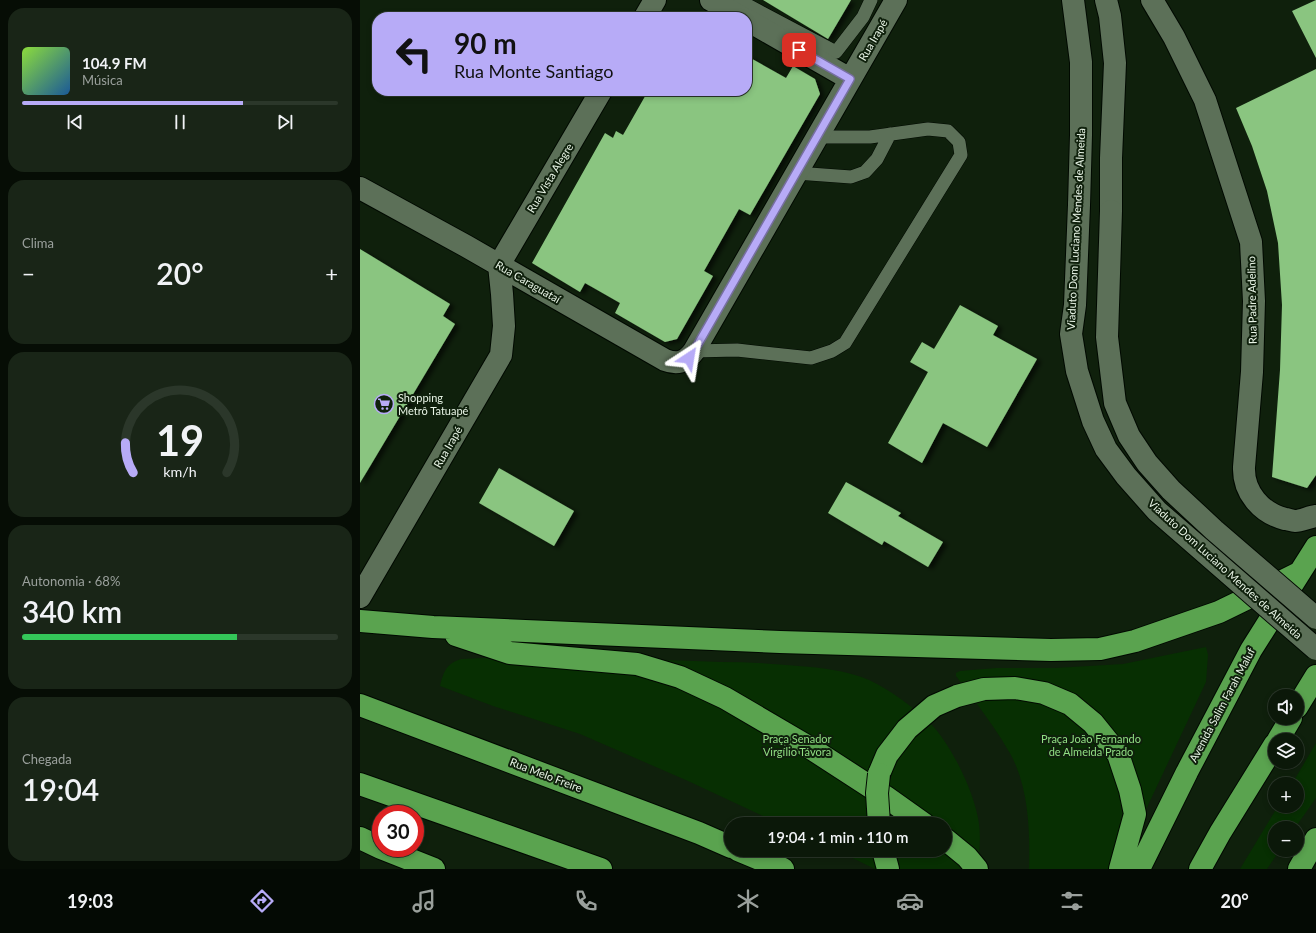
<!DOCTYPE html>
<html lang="pt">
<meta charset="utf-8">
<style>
:root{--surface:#0b1809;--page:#192517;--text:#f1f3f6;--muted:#9aa09c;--line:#2b372a;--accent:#b7abf7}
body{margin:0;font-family:Lato,sans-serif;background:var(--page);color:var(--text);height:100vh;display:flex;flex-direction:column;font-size:15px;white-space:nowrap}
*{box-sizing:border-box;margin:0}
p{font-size:13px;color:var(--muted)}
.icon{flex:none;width:22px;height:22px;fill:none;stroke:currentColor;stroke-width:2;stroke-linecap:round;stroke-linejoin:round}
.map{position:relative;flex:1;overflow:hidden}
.details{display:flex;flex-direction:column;gap:8px;padding:8px;background:#060d05;width:360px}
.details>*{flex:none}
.banner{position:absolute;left:12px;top:12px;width:380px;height:84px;border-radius:16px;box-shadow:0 2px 6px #0003,0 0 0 1px var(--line);background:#b7abf7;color:#111;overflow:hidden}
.controls{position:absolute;left:908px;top:689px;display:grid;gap:8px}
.controls a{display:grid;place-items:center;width:36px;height:36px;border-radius:50%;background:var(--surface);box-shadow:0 2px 6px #0003,0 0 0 1px var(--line);font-size:20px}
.speed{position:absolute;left:12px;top:805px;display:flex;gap:8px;font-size:20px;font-weight:700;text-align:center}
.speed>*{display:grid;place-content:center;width:52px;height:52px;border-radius:50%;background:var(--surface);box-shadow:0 2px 6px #0003,0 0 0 1px var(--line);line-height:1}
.speed .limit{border:6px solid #d22;background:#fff;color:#111}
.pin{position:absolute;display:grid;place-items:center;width:34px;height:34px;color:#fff;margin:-17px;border-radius:8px;box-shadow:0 2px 6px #0006}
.me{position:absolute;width:44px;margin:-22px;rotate:33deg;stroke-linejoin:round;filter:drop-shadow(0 0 3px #0008)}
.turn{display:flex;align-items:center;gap:14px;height:84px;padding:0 16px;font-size:18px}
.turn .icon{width:52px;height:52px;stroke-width:2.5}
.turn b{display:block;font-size:28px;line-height:34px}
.big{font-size:30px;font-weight:600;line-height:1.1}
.details .card{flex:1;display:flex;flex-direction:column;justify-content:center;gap:6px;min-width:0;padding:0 14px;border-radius:16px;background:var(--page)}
.details .dial{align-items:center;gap:0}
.dial svg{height:104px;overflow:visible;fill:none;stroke:var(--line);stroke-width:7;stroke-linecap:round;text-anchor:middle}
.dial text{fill:var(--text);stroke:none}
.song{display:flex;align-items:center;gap:12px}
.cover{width:48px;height:48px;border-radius:6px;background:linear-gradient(135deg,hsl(90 70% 55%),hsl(210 70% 35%))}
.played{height:4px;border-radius:2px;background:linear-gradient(90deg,var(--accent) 70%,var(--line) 70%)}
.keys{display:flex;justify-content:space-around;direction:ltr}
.heat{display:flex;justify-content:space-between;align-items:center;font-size:22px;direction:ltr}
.charge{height:6px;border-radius:3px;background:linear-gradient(90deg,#34c759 68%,var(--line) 0)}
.trip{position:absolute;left:364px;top:817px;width:228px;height:40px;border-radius:20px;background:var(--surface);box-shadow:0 2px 6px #0003,0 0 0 1px var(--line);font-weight:600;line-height:40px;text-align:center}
.tab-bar{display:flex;height:64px;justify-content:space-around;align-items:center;background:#040a04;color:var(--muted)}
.tab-bar .icon{width:28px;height:28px}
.tab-bar .active{color:var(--accent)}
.tab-bar b{font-size:18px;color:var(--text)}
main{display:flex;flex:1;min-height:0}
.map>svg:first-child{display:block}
.green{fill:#072f02}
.building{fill:#8ac580;filter:url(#shadow)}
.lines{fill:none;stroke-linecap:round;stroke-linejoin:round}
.lane-casing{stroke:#000900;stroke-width:14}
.street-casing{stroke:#000900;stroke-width:24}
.secondary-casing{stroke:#000900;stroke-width:24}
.highway-casing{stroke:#000900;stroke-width:24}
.lane{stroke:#5c7058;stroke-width:13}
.street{stroke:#5c7058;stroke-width:22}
.secondary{stroke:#5c7058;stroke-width:22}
.highway{stroke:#5aa34f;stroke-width:22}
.secondary-bridge-casing{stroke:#000900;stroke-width:24;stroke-linecap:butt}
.highway-bridge-casing{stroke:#000900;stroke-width:24;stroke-linecap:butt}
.secondary-bridge{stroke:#5c7058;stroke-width:22}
.highway-bridge{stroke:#5aa34f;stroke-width:22}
.route-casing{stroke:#776fa1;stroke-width:10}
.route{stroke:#b7abf7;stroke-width:7}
.labels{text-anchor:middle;stroke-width:4;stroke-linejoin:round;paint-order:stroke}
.street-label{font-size:11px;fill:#e8f4e6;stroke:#0f200c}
.poi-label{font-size:11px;fill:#e8f4e6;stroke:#0f200c;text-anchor:start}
.park-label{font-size:11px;fill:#91de84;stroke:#0f200c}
</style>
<main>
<section class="details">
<div class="card">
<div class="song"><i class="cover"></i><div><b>104.9 FM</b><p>Música</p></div></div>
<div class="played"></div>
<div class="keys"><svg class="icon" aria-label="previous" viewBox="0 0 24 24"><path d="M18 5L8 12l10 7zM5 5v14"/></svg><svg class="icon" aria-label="pause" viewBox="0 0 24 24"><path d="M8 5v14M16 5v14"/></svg><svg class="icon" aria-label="next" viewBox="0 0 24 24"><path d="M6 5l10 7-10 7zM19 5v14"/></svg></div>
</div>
<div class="card"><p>Clima</p>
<div class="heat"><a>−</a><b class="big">20°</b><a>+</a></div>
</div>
<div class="card dial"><svg viewBox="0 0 100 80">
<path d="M14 69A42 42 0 1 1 86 69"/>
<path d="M14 69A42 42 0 0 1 8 46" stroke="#b7abf7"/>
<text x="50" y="56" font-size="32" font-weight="700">19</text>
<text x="50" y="72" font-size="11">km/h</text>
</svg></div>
<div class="card"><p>Autonomia · 68%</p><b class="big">340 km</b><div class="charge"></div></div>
<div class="card"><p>Chegada</p><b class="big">19:04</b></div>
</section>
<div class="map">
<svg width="956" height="869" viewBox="0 0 956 869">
<defs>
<filter id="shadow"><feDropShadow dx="4.5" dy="2.5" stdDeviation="2" flood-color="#0009"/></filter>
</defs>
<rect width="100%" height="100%" fill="#0f200c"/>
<path class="green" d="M846,647L848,655L846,682L758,869H669C670,832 669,793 653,759C650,752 645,746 642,740C628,718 612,697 596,676V673L600,671L636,668H695L763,664Z
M145,657C217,658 289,659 360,662C390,662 420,664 451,667C470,669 491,672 509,680C530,690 555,708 571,724C592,746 615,793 619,824C621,839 619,854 618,869H515L476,850H585V824H420L328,781L220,734L133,706L80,686C84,671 86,664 101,659Z
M956,743V798L935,828H915V850H920L907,869H880L918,806H937V784H932Z"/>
<path class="building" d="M403,0H491L468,39Z
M956,0V58L932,11Z
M387,56L426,78L433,66L455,79L460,94L390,215L379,209L344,271L353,276L317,339L305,342L255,313L260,303L225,283L220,292L172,263L245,133L253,138L256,131L263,135L288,91H387Z
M956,69V475L947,488L912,477L920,370L922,305L918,243L907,191L892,146L876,108Z
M0,249L90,304L83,316L95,324L0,483Z
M600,305L638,326L633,335L677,359L627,447L583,423L562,463L528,443L568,372L550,362L562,342L574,349Z
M139,468L214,511L194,546L119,503Z
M486,482L541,513L538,516L583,542L568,567L524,541L522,545L468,513Z"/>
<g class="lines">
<g class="lane-casing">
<path id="lane" d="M378,0L476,52L503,17L511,0
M436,173L491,177L505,172L517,159L530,134
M334,351L377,350L451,358L472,351L485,343L601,155L599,142L588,131L568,129L510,137H457"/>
</g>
<g class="street-casing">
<path id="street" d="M351,0L381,17
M285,17L295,0
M387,20L490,79
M0,188L106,246L305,360C318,365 326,362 334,351L536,0
M139,265L241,91
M0,597L141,355L144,326L142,294L139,265"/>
</g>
<g class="secondary-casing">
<path id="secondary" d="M713,0L721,62V135L719,205
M746,0L750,16L755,63L751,158V211
M792,0L814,37L845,100L891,242L894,301L892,372L884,467C883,492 901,513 925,519C928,519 932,521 935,521C941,521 949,517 956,516"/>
</g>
<g class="highway-casing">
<path id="highway" d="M0,621L73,627L420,642L691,650L740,649L775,641L859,612L939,573
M96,635L150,653L277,664L320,677L365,698L452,749L526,797L564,824
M0,705L339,833L371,847
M937,707L956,676
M918,740L931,718
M519,774L527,755L547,729L574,706L597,696L624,689L655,688L684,693L710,704L733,723L758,754L770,790L775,814L760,869
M0,784L241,869
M0,838L21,848
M585,839L607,857L617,869
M21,848L74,869
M378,850L423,869
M523,850L528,869
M779,869L827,772L891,650L956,547
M840,869L860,833L915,744
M939,869L956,839"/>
</g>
<use href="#lane" class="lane"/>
<use href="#street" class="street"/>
<use href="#secondary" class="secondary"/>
<use href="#highway" class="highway"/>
<g class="secondary-bridge-casing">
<path id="secondary-bridge" d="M719,205L715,305L711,334L717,371L733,421L746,449L766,476L797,511L956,649
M751,211L747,337L755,403L769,436L787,463L811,490L854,530L956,618"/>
</g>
<g class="highway-bridge-casing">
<path id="highway-bridge" d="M519,824L517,793L519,774"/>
</g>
<use href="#secondary-bridge" class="secondary-bridge"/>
<use href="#highway-bridge" class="highway-bridge"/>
</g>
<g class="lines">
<g class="route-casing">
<path id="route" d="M329,358L334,351L490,79L439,50"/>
</g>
<use href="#route" class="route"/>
</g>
<defs>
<g id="supermarket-ring" transform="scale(1)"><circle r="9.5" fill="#0f200c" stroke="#b7abf7" stroke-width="1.5"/><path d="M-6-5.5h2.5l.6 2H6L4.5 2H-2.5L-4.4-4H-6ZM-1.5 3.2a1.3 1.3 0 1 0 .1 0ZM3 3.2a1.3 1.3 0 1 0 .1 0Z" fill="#b7abf7"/></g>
</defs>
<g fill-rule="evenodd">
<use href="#supermarket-ring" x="24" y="404"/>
</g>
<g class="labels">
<g class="street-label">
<text transform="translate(513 40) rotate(-60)" y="4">Rua Irapé</text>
<text transform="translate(190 178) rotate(-59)" y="4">Rua Vista Alegre</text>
<text transform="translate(716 229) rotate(-87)" y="4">Viaduto Dom Luciano Mendes de Almeida</text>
<text transform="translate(168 282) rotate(30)" y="4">Rua Caraguataí</text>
<text transform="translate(892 300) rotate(-91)" y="4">Rua Padre Adelino</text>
<text transform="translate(88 447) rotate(-60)" y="4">Rua Irapé</text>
<text transform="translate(865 569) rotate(42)" y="4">Viaduto Dom Luciano Mendes de Almeida</text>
<text transform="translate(862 705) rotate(-62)" y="4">Avenida Salim Farah Maluf</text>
<text transform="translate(186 775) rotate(21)" y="4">Rua Melo Freire</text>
</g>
<g class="poi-label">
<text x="38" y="402">Shopping<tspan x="38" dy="13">Metrô Tatuapé</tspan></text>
</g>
<g class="park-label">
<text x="437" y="743">Praça Senador<tspan x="437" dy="13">Virgílio Távora</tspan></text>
<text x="731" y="743">Praça João Fernando<tspan x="731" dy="13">de Almeida Prado</tspan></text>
</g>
</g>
</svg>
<div class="controls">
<a><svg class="icon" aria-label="sound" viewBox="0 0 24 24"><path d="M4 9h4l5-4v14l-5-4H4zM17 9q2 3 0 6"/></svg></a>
<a><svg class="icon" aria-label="layers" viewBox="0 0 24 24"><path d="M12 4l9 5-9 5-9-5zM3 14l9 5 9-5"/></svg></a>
<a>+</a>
<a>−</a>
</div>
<div class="speed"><div class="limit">30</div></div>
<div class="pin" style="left:439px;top:50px;background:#d93025"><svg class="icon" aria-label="arrive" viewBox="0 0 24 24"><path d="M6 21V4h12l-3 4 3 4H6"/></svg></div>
<svg class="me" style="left:329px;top:358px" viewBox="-20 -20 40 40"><path d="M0-17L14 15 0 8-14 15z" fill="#b7abf7" stroke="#fff" stroke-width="4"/></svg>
<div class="trip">19:04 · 1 min · 110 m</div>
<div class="banner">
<div class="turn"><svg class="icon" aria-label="left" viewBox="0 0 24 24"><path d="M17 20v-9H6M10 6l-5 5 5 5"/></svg><div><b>90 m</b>Rua Monte Santiago</div></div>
</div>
</div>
</main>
<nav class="tab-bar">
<b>19:03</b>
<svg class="icon active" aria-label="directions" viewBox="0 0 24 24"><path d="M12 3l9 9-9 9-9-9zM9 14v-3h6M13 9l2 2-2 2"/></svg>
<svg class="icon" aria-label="music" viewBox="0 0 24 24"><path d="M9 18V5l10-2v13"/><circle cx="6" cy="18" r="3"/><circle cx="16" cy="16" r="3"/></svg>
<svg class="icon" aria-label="phone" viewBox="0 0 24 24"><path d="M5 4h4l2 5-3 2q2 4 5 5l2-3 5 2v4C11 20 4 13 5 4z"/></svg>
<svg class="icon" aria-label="climate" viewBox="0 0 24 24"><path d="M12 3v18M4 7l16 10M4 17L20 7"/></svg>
<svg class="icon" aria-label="car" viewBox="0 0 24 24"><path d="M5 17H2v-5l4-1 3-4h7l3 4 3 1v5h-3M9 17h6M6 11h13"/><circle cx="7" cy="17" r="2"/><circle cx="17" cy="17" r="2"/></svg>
<svg class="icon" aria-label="filters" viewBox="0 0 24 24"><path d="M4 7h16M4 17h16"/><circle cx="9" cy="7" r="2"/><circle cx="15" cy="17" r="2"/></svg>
<b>20°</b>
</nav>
